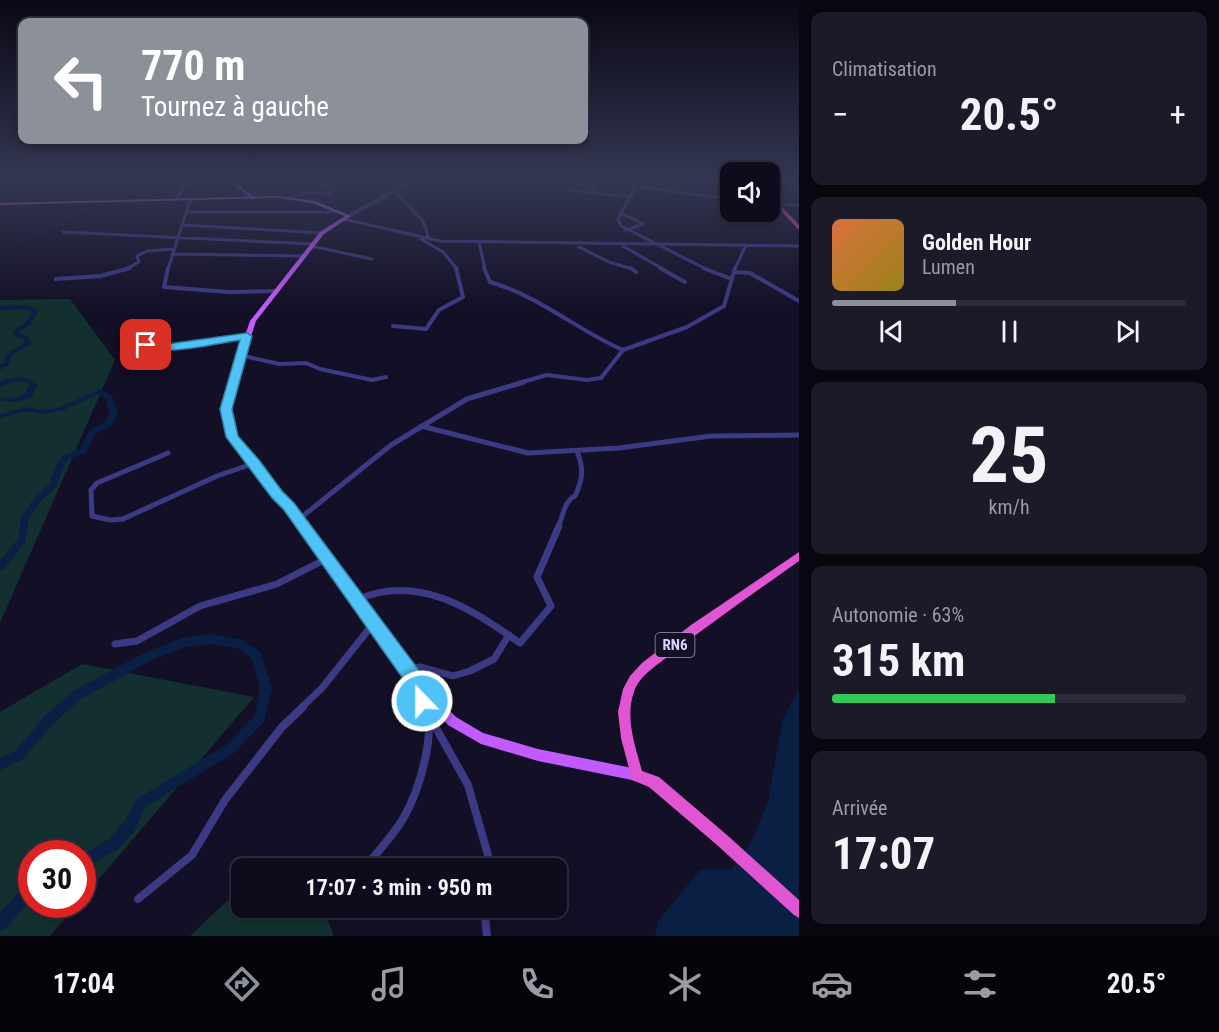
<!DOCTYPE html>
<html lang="fr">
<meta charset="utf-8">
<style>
:root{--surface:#0e0b1c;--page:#1c1929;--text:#f1f3f6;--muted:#9b9ba3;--line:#2e2b3b;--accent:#8c9099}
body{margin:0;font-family:"Roboto Condensed",sans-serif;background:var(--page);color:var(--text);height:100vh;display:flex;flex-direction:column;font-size:22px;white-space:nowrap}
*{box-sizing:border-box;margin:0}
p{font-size:20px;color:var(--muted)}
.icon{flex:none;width:33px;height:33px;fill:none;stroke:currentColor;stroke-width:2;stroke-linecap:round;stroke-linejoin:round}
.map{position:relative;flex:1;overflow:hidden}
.details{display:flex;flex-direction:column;gap:12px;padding:12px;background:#08060f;width:420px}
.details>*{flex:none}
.guide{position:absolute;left:18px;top:18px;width:570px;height:126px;border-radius:12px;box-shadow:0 3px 9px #0003,0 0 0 2px var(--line);background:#8c9099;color:#fff;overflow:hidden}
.buttons{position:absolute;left:720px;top:162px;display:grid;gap:12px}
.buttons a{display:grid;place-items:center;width:60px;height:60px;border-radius:12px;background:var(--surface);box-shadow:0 3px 9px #0003,0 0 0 2px var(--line);font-size:30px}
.speed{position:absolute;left:18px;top:840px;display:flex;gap:12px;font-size:30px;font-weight:700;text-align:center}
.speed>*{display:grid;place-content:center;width:78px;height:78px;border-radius:50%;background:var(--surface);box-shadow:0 3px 9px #0003,0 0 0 2px var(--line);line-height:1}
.speed .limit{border:9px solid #d22;background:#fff;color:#111}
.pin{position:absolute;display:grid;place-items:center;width:51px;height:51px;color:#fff;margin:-26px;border-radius:12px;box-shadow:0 3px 9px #0006}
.me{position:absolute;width:66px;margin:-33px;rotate:338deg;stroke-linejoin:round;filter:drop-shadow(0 0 4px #0008)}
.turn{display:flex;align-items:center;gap:21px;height:126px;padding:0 24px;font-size:27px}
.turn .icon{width:78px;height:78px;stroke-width:2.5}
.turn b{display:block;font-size:42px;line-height:51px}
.big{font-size:45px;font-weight:700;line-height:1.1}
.details .card{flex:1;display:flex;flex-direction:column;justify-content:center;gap:9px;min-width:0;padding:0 21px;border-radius:12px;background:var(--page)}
.details .dial{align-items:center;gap:0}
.dial b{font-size:78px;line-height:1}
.song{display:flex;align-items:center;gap:18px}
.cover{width:72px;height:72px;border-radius:9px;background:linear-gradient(135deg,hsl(20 70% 55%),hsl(50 70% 35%))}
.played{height:6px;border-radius:3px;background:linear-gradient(90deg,var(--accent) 35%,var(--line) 35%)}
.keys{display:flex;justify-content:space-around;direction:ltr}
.heat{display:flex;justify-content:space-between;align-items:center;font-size:33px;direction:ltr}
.charge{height:9px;border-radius:4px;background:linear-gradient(90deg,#34c759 63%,var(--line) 0)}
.trip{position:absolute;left:231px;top:858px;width:336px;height:60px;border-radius:12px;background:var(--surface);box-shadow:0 3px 9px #0003,0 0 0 2px var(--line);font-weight:700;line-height:60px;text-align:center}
.tabs{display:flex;height:96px;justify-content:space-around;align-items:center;background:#06040b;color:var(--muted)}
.tabs .icon{width:42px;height:42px}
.tabs .on{color:var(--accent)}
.tabs b{font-size:27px;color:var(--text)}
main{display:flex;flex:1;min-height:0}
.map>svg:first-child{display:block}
.green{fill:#12302f}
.water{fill:#0a1f44}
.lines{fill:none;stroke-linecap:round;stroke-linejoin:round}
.stream{stroke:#0a1f44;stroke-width:1.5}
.river{fill:#0a1f44;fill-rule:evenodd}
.minor-far4{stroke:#3d3a85;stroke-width:3}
.minor-far3{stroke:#3d3a85;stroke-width:4}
.minor-far2{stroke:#3d3a85;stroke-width:5}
.minor-far1{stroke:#3d3a85;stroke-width:7}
.minor{stroke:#3d3a85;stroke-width:8}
.tertiary{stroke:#3d3a85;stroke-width:4.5}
.secondary{fill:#6f6bff;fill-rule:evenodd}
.primary{fill:#c25bff;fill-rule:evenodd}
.trunk{fill:#e055d1;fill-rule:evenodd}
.route{fill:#4fc3f7;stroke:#337fa1;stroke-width:1.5}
.labels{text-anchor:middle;stroke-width:6;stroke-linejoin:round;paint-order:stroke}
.shield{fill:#130f26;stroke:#9e99be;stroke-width:1.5}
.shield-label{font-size:15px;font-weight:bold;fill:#d9d4ff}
</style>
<main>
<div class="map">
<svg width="799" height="936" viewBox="0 0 799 936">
<rect width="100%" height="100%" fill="#130f26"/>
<path class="green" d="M70,299L115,360L0,623V300Z
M82,664L254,697L83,898L82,854H32V904L77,905L50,936H0V712Z
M229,899H241L242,908H323L334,936H190Z"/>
<path class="water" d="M799,689V936H655L658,921L701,869L731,870L752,841L768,801L783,719Z"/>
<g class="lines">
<path class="stream" d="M0,256L5,247L45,231L85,209"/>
<path class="river" d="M28,305L38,311L30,325L19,332V334L29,337L31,344L12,355L9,365L0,370V365L4,363L7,353L25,343L24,339L14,336L13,331L25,323L32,312L27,309L0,310V306Z
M22,377L32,380L37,385L31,398L14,402L0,401V397L14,398L25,394L29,385C19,378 11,383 0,387V382L1,381L13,378Z
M100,389L112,396L118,414L111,426L96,433L86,453L69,459L64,465L57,486L41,501L29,518L25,543L3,570L0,571V560L18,539L22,515L35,497L50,483L56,464L63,455L80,449L90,429L105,422L110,414L106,399L99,394L62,411L43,414L25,411L0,418V414L25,407L43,410L60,407Z
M211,634L243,640L261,653L272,689L264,722L234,753L145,807L134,832L119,849L82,869V855L109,839L124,822L137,799L226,745L255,715L260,689L252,659L240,649L211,644L186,647L154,659L81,699L54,723L23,759L0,770V758L15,751L46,715L73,691L146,652L186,637Z
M32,881V899L5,929L0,931V913L27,883Z"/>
<path class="minor-far4" d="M170,178L185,184L177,199
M577,178L586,187L595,189
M628,178L634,189L618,219L621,226L706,269
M633,186L730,199
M645,187L649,186L654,178
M569,190L632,197
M394,191L423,221L429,239
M287,198L311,192L330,194L332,190L323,185L341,178
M776,204L799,205
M186,212H337
M620,213L644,224L625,230
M344,219L440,241L799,246
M183,225L322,233
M63,232L313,244
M421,239L443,252L457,269
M479,242L485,269
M311,246L372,259
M623,246L663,269
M579,247L609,262L633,269
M172,254L305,256
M126,269L139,262L137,256L147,251L174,249
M168,269L190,200
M735,269L746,245"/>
<path class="minor-far3" d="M168,268L164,287L229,292L276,291
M484,268L490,282C539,296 577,330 623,350
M631,268L636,272
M660,268L685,282
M703,268L732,279
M735,272L750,273L799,301
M56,279L100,276L130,268
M393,326L426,329L439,310L463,297L456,268
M126,341L154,347H168L247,336
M240,355L279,364L306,363L320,369L372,380L386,377
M519,383L547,375L587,380L601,378L623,350L687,327L724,306L735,268"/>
<path class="minor-far2" d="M421,426L528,453L619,448L711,436L799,435
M168,453L97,483L91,490L92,516L110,520L123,519L217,476L255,463
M298,520L391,445L467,399L524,382
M558,527C563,517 564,501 575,496C583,479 584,469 577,451"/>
<path class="minor-far1" d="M356,600C418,573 470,608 520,643L551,606L537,577L559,526
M115,644L137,641L200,606L277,584L326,559
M407,669L421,667L453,676L470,671L494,659L509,635
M421,692L426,708
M301,708L322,688L373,624"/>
<path class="minor" d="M431,719L468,785L488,855L487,868
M272,863L327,868L370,861C382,847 395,833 404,817C418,793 437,733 425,707
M138,899L192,855L225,800L282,727L303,707
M484,908L487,936"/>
<path class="tertiary" d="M349,216L417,178"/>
<path class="secondary" d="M234,178H238V185L255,197V199H251L235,186Z"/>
<path class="primary" d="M277,196L315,201L351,216L324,234L256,321L232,396L230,416L236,436L258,461L280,492L292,504L424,684L456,717L483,733L538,749L637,769L641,771L643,775L641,779L637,781L538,761L481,744L448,725L416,692L286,508L274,496L252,465L228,437L222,416L224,396L250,321L320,232L345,216L312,203L277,198L0,205V203Z"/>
<path class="trunk" d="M770,194L799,225V230L770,199Z
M799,552V561C757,591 715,620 675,651C662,662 642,673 635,689C624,716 635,745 642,771L659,777L727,835L799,900V918L794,915L717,845L649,787L632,780L621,738L618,712L623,689L630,676L642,663L691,625Z"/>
</g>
<linearGradient id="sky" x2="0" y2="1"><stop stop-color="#0a0815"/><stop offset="0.58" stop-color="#333752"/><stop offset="1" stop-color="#333752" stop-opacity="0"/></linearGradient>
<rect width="799" height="309" fill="url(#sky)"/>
<path class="route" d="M247,333L252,336L232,409L238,436L259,460L282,491L294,503L427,681L431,701L428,708L422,710L415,708L411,690L284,510L272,498L226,437L220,409L240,340C219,343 157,358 141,345L146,342L168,344Z"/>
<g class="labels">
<rect class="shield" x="655.5" y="633" width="39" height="24" rx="4.5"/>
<g class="shield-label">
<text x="675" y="650">RN6</text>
</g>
</g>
</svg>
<div class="buttons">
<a><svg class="icon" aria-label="sound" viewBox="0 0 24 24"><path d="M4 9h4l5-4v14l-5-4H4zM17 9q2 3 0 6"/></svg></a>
</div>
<div class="speed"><div class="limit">30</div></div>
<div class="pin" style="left:146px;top:345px;background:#d93025"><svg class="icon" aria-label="arrive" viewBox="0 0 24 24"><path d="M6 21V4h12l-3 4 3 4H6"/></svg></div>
<svg class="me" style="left:422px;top:701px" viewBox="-20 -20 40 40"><circle r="17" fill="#4fc3f7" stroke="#fff" stroke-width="3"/><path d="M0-11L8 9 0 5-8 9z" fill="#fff"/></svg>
<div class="trip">17:07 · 3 min · 950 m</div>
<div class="guide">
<div class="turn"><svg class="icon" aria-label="left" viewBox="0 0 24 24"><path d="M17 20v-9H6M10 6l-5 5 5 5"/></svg><div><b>770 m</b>Tournez à gauche</div></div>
</div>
</div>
<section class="details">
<div class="card"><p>Climatisation</p>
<div class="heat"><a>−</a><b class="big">20.5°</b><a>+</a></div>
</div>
<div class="card">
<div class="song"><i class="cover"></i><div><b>Golden Hour</b><p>Lumen</p></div></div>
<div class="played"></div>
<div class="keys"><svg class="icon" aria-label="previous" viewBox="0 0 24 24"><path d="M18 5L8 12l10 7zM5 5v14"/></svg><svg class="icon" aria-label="pause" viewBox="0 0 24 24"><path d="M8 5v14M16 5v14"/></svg><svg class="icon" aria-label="next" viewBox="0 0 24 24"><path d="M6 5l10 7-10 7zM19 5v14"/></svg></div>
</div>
<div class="card dial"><b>25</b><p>km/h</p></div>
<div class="card"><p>Autonomie · 63%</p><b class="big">315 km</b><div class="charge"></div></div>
<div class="card"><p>Arrivée</p><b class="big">17:07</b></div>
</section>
</main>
<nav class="tabs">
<b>17:04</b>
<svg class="icon on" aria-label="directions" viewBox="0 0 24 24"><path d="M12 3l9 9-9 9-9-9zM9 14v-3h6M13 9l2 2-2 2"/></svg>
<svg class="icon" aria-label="music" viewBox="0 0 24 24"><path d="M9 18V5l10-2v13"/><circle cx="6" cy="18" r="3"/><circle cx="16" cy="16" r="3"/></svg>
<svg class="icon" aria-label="phone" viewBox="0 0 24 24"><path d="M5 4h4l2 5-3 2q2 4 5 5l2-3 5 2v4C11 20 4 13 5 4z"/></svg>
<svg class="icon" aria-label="climate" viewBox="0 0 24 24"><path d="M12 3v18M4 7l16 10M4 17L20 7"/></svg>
<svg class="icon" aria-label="car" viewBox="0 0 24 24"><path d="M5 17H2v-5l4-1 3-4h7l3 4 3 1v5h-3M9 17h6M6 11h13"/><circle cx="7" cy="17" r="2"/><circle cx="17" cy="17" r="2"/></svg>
<svg class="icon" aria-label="filters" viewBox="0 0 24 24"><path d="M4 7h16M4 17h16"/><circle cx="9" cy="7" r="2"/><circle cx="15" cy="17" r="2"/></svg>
<b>20.5°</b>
</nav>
